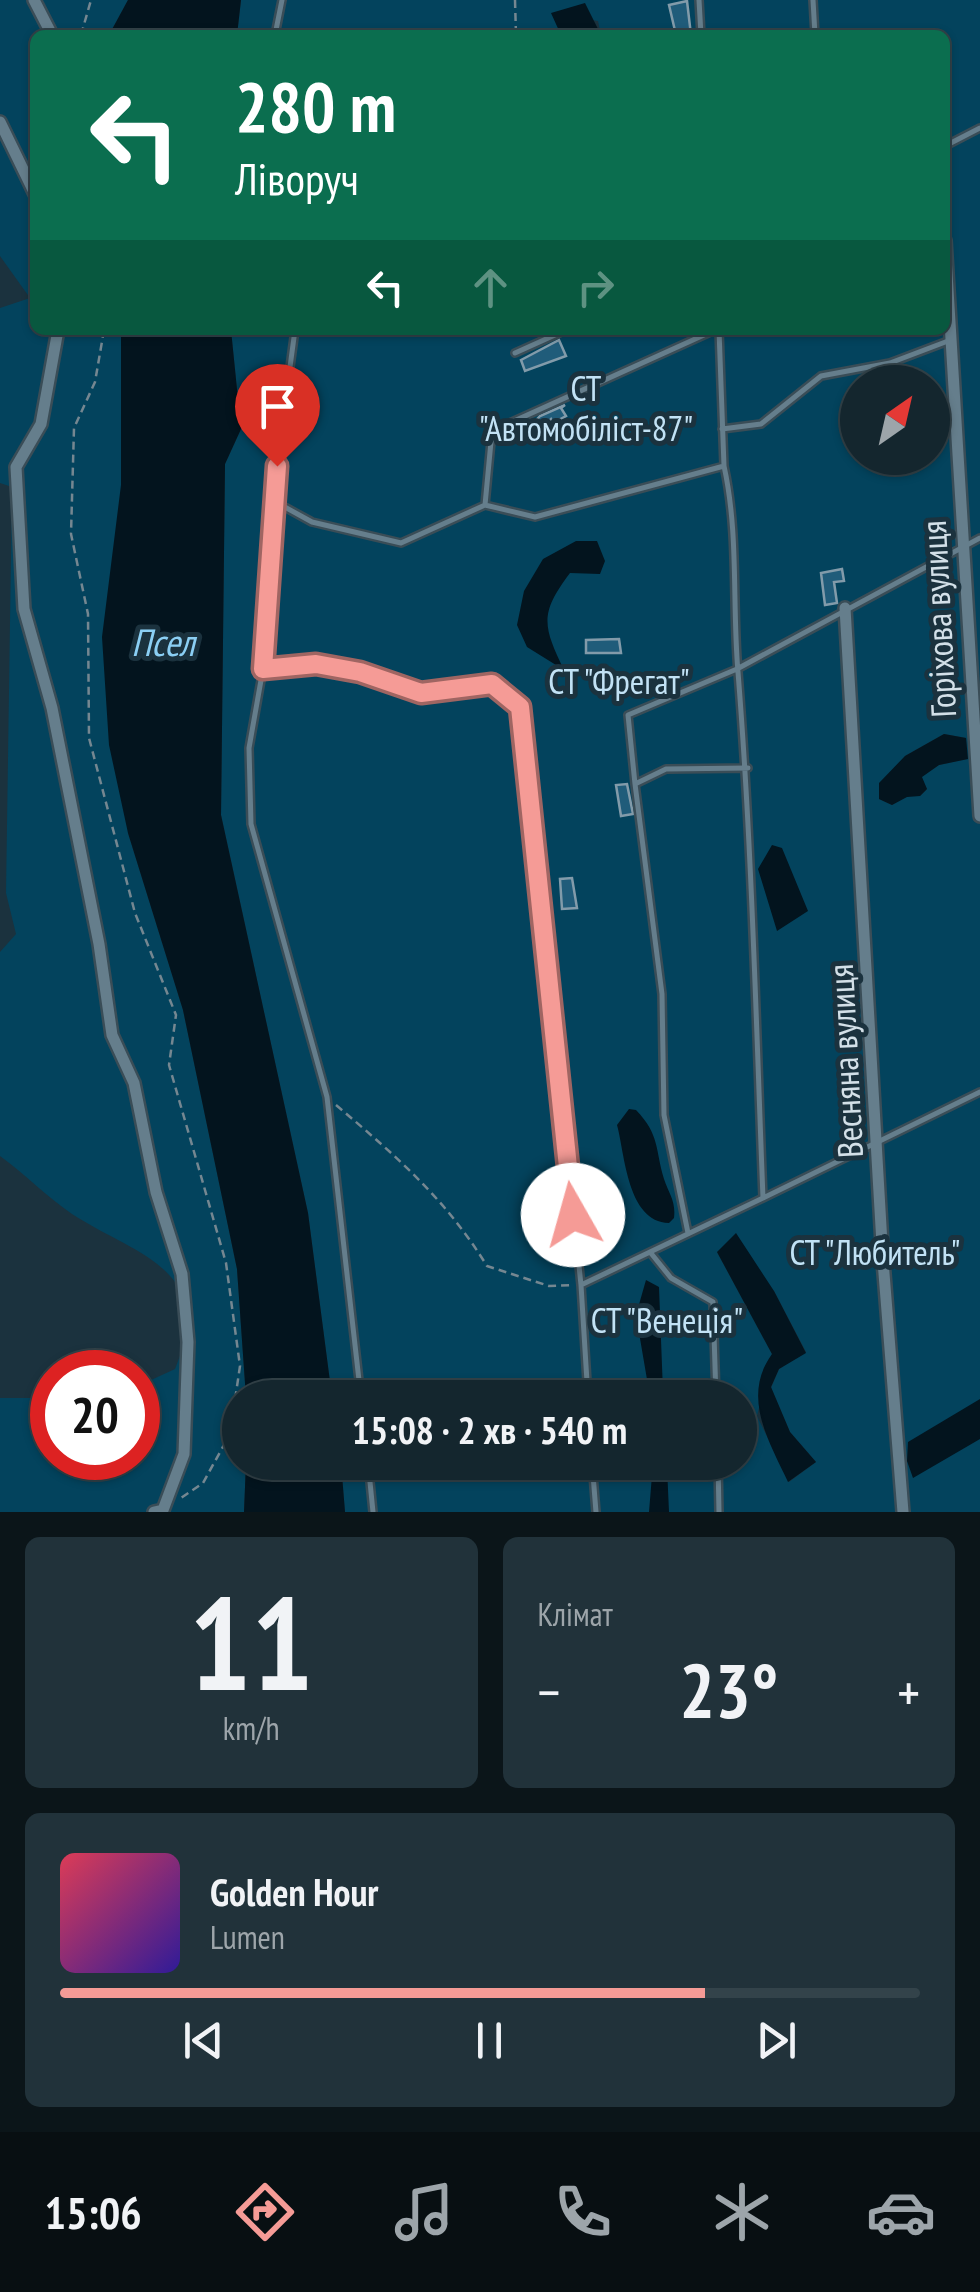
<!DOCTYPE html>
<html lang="uk">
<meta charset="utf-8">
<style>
:root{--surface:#14262e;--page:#21323a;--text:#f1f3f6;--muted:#9da5aa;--line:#33434a;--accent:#f59b96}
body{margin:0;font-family:"PT Sans Narrow",sans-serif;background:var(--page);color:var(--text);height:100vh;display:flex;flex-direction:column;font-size:38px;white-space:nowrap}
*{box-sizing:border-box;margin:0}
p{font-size:32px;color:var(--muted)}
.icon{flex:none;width:55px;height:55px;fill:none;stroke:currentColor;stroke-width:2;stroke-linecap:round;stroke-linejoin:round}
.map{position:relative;height:1512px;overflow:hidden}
.side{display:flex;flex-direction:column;gap:25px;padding:25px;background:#0b1519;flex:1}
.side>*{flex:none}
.hud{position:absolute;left:30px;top:30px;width:920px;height:305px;border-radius:15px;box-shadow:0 2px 8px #0004,0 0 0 2px var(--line);background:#0b6e4f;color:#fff;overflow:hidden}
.needle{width:65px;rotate:34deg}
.fabs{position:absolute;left:840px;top:365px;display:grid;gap:20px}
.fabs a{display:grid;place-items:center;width:110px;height:110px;border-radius:50%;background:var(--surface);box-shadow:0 2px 8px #0004,0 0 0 2px var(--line);font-size:50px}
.speed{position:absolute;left:30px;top:1350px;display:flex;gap:20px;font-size:50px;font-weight:700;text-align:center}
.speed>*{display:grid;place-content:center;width:130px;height:130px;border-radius:50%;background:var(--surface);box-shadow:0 2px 8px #0004,0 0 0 2px var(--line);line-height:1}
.speed .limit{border:15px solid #d22;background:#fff;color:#111}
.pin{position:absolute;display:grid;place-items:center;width:85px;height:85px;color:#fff;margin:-102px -42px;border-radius:50% 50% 50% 0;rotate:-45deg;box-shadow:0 0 10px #0007}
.pin .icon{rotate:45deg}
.me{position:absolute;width:110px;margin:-55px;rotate:353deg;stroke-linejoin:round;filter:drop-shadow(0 0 8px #0008)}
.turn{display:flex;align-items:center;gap:35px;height:210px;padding:0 40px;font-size:45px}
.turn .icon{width:130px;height:130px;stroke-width:2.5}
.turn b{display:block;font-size:70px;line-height:85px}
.lanes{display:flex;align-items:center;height:95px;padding:0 40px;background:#0003;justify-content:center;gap:50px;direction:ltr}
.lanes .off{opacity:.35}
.big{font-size:75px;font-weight:800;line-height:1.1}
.side .card{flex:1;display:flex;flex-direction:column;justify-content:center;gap:15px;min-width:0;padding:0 35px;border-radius:15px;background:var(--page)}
.side .dial{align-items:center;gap:0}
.dial b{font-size:130px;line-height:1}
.song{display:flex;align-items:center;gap:30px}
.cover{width:120px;height:120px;border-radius:15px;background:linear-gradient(135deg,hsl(350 70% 55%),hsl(250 70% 35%))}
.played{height:10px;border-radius:5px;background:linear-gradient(90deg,var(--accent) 75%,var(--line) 75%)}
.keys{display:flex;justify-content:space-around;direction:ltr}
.heat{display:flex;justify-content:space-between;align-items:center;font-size:55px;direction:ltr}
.side .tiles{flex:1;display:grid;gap:25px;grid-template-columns:1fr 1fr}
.card:last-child{grid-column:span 2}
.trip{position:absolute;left:222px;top:1380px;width:535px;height:100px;border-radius:50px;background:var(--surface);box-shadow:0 2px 8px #0004,0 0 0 2px var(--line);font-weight:800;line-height:100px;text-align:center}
.menu{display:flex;height:160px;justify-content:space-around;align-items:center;background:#080f12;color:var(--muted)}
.menu .icon{width:70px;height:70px}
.menu .selected{color:var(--accent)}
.menu b{font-size:45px;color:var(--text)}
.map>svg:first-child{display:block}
.green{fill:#03435d;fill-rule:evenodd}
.water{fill:#03141e}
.building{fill:#205c7a;stroke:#829baa;stroke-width:2.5}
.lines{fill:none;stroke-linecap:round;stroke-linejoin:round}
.lane-casing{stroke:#3a4d57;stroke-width:10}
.street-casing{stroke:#3a4d57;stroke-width:16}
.path{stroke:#758791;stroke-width:2.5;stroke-dasharray:8 5;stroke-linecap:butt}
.lane{stroke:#657e8c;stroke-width:5}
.street{stroke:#657e8c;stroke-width:11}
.route-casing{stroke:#9f6562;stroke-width:25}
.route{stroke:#f59b96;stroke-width:18}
.labels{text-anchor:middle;stroke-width:10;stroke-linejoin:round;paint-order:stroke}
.park-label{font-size:35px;fill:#c2e2f5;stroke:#1b323e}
.street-label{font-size:35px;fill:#d3e0e8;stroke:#1b323e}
.water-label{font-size:38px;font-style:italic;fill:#8bcff4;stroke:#1b323e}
</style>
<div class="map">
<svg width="980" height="1512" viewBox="0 0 980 1512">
<rect width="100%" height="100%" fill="#1b323e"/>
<path class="green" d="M0,0H128L109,35H35V330H121L128,833L183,1010L237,1269L246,1397L240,1398V1462L246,1463L244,1512H0V1398H52V1458H138V1386L175,1369C217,1268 137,1256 72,1214C47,1197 25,1174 0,1156V952L16,934L6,893L12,487L0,483V308L30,298L0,256Z
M241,0H980V1512H345L341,1463L740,1462V1398L332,1397L308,1213L221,815L225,464L241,429L231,330H945V35H601L598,21L552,13L561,35H237ZM858,382H932V458H858ZM944,734L966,738L967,759L939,765L921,777L927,789L920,796H907L892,805L879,799L905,756ZM717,1252L774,1291L806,1352L779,1369L771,1388L790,1432L816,1462L789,1482L757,1416L772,1354Z"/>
<path class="water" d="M128,0H241L237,35H109Z
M585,3L601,35H561L551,13Z
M121,330H231L241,429L225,464L221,815L308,1213L332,1397H246L237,1269L183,1010L128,833L109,745L102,637L121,485Z
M576,541H597L605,561L600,574L570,573C539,614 543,626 564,670L527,647L517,625L524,591L543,559Z
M944,734L966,738L968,759L939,765L922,777L927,789L920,796L907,797L892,805L879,799V783L905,756Z
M772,845L782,848L808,911L777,931L758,869Z
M629,1109L636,1110C660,1135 655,1149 664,1179C669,1194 676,1201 674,1218L669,1223C627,1222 625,1154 617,1125Z
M736,1233L774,1291L806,1353L779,1369L771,1387L790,1432L816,1462L788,1482C769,1441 741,1397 772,1354L717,1252Z
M646,1280L659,1287L663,1392L668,1397H650L636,1315Z
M980,1399V1439L913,1478L907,1461L908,1442Z
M246,1463H341L345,1512H244Z
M653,1463H672L667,1467L669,1512H649Z"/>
<path class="building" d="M687,1L691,35H676L669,5Z
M559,340L566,356L525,371L521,360Z
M565,405L561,408L566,416L553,423L551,419L537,433L530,427L540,416Z
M842,569L844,581L834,582L837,603L825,605L821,573Z
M619,639L621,653H586V640Z
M627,784L633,814L621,816L616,785Z
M572,878L577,908L562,909L560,879Z"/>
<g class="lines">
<g class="lane-casing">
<path id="lane" d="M699,0L701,35
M813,0L815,35
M275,35L282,0
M945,146L980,128
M295,330L272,500L263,669L249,748L251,824L327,1097L361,1398
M515,353L566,330
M722,429L761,424L821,376L890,363L948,341
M272,500L312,522L401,543L485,505L535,517L724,466L719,330
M485,505L492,431L715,330
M263,669L316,664L360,672L421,693L492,684L520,707L581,1285L763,1198C756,1022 752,847 738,672C732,603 739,534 724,466
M635,784L628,715L737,669L980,538
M763,1198L980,1092
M688,1233L664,1115L662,994L635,784L666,769L748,768
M650,1252L671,1278L713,1302L716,1398
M581,1285L588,1398
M368,1462L373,1512
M592,1462L596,1512
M718,1462L719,1512"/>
</g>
<g class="street-casing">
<path id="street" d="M34,0L52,35
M0,122L35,194
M945,240L980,816
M58,330L41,424L16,467L24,609L52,708L99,944L112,1035L134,1083L156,1192L182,1274L188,1342L184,1454L163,1510L154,1512
M845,608L883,1261L903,1512"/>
</g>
<path class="path" d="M515,0L516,35
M81,35L91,0
M104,330L95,382L74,428L71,534L88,614L89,738L135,913L176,1015L169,1065L226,1263L240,1366L230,1434L203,1483L181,1498
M336,1105C396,1156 445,1198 487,1266L549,1286L573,1285"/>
<use href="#lane" class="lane"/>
<use href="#street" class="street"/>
</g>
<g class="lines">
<g class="route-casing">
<path id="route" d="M277,466L263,669L316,664L360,672L421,693L492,684L520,707L573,1215"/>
</g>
<use href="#route" class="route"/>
</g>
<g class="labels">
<g class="park-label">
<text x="586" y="401">СТ<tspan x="586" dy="40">"Автомобiлiст-87"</tspan></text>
<text x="619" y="694">СТ "Фрегат"</text>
<text x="875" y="1265">СТ "Любитель"</text>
<text x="667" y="1333">СТ "Венеція"</text>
</g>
<g class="street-label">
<text transform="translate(939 619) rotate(-93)" y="12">Горіхова вулиця</text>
<text transform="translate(846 1061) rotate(-93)" y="12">Весняна вулиця</text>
</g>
<g class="water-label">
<text x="163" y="656">Псел</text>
</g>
</g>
</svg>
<div class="fabs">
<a><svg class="needle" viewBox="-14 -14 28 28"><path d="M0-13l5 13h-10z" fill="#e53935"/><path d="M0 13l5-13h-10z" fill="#9da5aa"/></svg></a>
</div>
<div class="speed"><div class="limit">20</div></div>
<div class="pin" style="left:277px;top:466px;background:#d93025"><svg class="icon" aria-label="arrive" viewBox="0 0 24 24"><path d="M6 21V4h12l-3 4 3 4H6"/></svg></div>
<svg class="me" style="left:573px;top:1215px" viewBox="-20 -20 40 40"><circle r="19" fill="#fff"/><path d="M0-13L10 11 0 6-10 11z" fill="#f59b96"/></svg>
<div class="trip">15:08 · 2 хв · 540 m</div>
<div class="hud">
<div class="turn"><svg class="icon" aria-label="left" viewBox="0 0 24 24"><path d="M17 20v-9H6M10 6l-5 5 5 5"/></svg><div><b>280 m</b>Ліворуч</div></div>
<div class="lanes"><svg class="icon" aria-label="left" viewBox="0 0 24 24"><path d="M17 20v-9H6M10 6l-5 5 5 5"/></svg><svg class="icon off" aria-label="ahead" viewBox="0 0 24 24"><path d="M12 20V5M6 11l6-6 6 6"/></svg><svg class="icon off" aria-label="right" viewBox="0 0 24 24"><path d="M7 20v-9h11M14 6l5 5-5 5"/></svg></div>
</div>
</div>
<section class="side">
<div class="tiles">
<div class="card dial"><b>11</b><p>km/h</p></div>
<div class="card"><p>Клімат</p>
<div class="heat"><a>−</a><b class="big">23°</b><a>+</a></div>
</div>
<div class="card">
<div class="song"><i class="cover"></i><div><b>Golden Hour</b><p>Lumen</p></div></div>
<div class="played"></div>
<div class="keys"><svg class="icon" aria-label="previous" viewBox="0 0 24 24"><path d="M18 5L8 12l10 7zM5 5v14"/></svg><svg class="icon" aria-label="pause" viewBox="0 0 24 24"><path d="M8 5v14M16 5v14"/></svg><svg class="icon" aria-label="next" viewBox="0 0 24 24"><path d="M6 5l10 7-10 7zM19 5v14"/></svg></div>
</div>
</div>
</section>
<nav class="menu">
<b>15:06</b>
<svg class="icon selected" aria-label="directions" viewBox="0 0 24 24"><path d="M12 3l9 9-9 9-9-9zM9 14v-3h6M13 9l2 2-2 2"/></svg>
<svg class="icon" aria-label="music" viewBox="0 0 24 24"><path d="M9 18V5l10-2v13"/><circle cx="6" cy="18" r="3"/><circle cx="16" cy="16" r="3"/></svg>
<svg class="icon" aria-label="phone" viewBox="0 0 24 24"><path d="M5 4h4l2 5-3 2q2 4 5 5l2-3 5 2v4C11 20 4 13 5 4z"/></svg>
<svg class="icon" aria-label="climate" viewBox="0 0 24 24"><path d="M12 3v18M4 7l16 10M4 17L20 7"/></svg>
<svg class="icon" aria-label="car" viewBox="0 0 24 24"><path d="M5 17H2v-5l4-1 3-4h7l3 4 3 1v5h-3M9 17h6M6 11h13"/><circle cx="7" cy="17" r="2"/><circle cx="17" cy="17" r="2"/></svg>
</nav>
